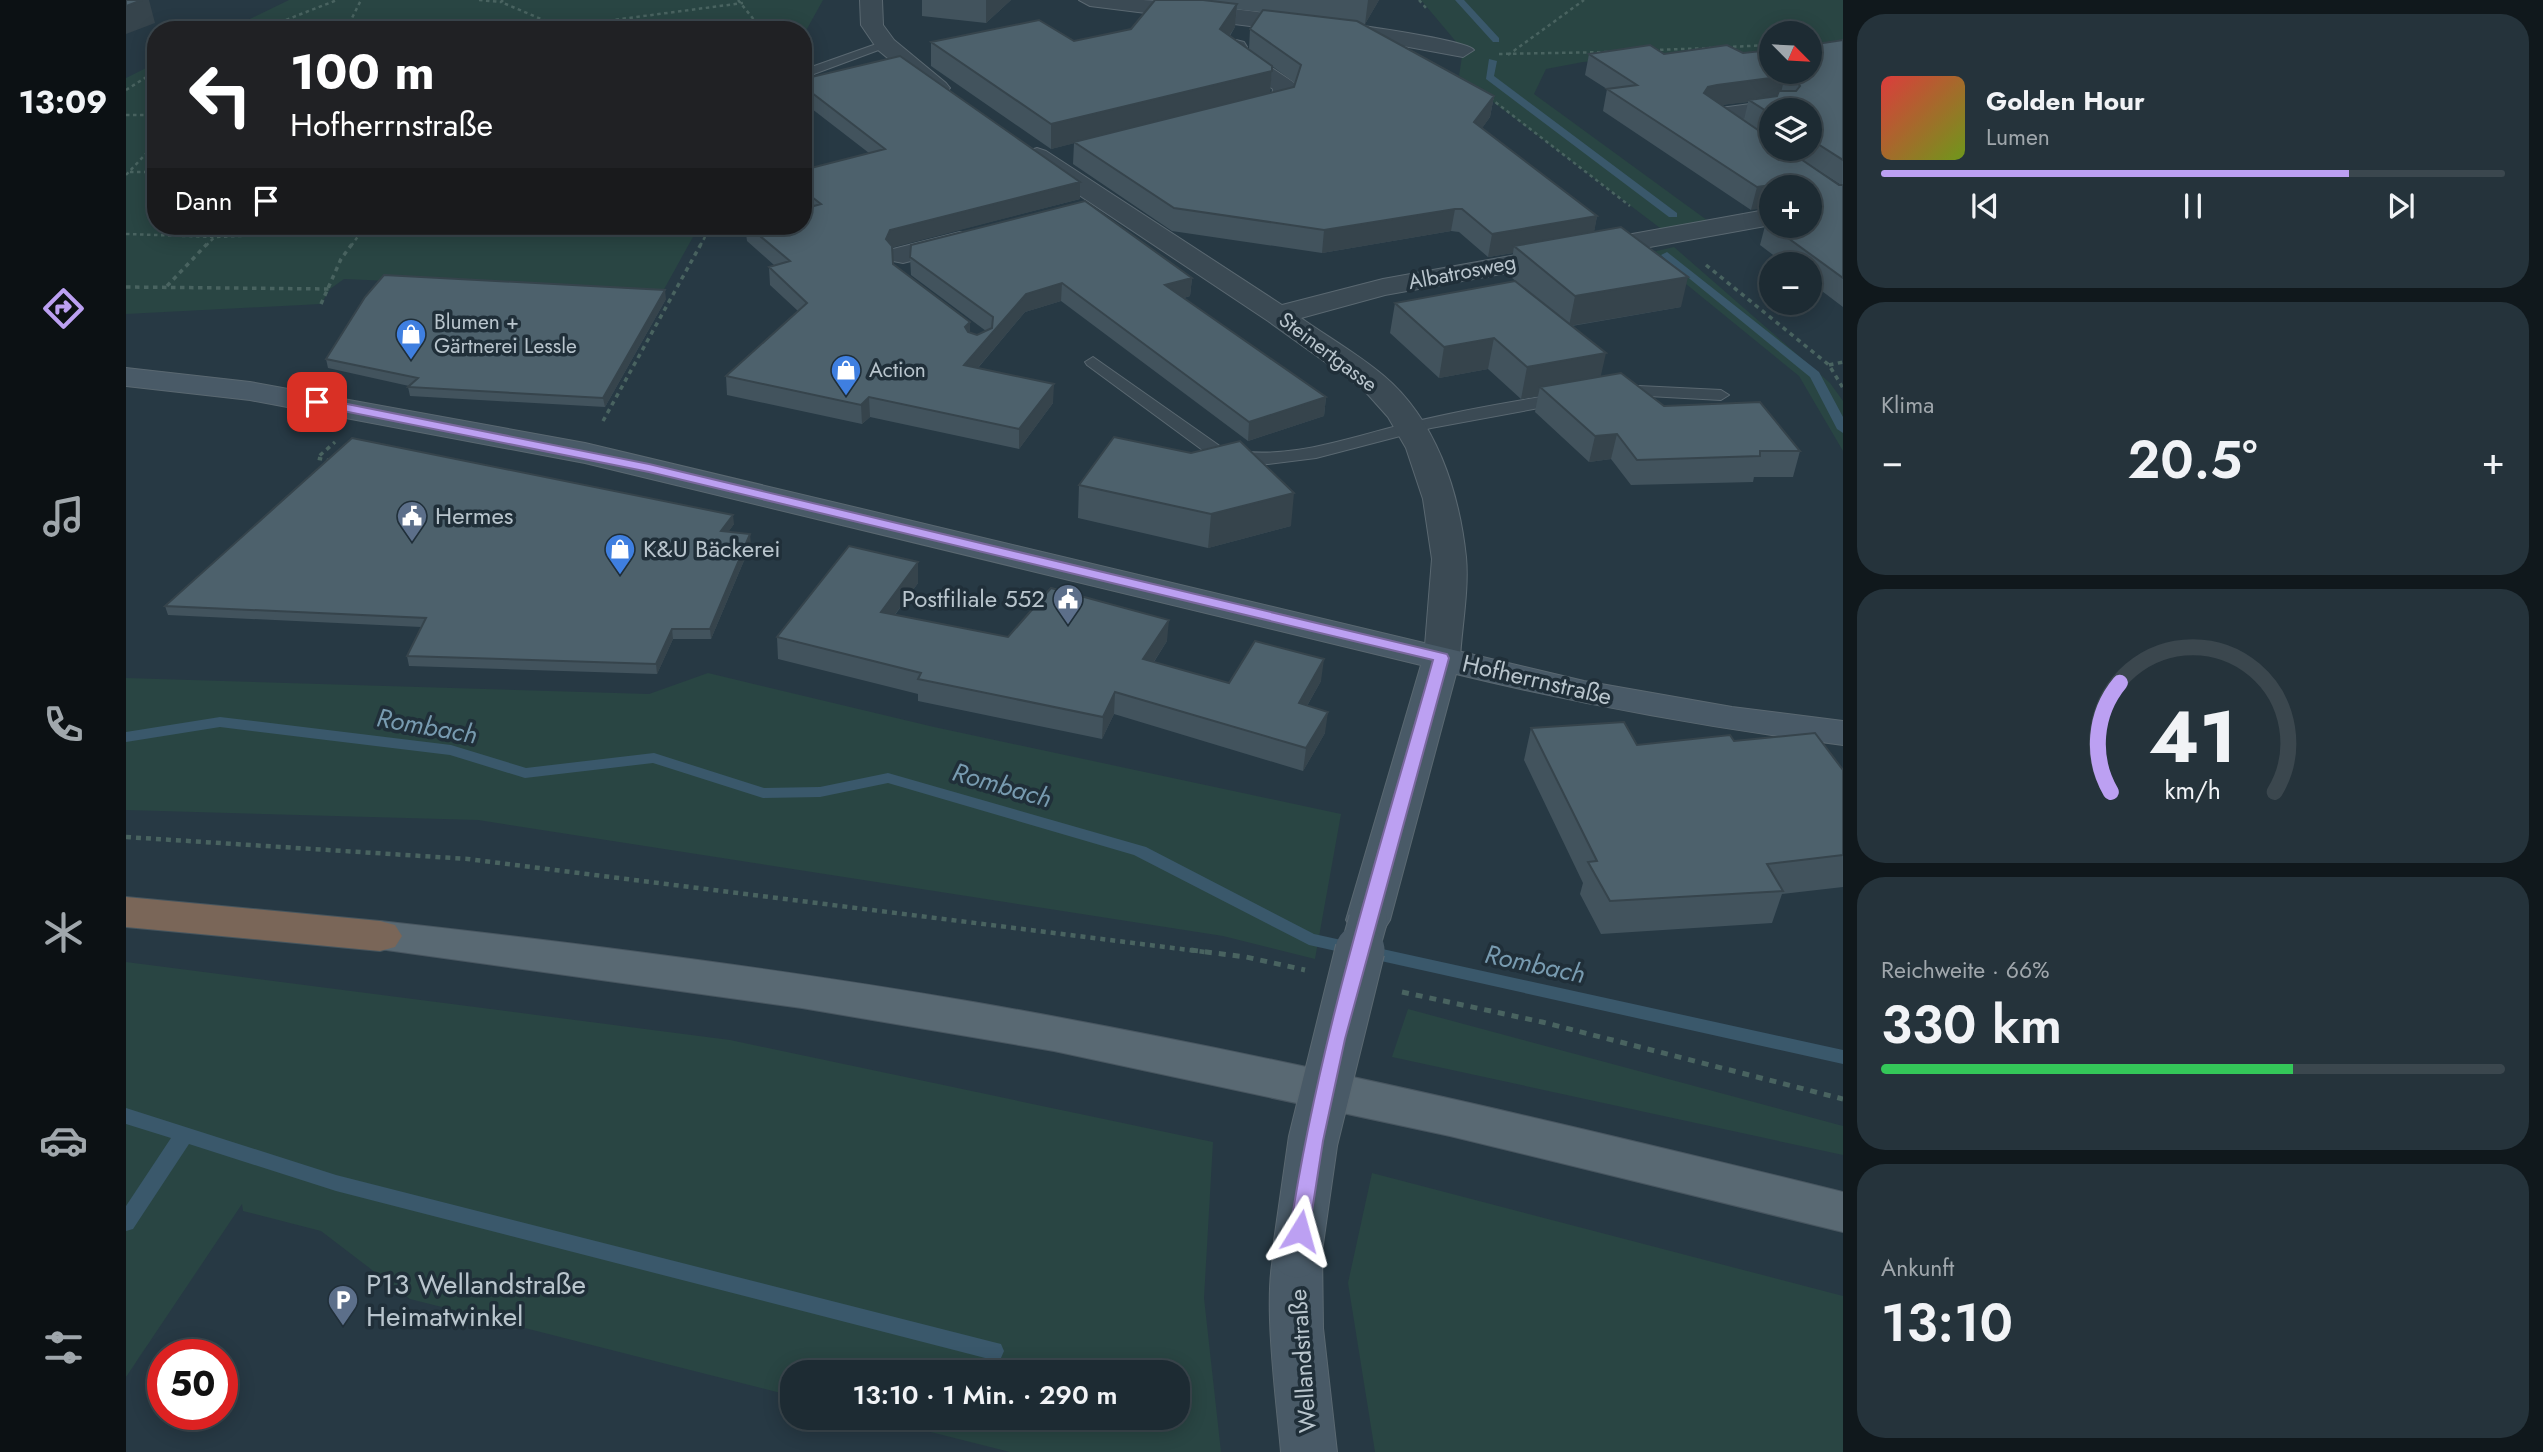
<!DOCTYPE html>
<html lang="de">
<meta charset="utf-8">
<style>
:root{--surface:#1d2b33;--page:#25333b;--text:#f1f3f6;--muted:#a0a7ac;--line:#3b474e;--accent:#bca0f2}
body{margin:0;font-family:Jost,sans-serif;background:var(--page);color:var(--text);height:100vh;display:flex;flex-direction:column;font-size:26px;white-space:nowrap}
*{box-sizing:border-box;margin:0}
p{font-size:23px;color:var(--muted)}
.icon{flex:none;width:38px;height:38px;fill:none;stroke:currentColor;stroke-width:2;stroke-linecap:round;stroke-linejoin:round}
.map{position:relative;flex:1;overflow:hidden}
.sheet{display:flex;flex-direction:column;gap:14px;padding:14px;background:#10181c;width:700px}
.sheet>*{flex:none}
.top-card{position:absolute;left:21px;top:21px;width:665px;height:214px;border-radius:28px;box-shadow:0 4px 18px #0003,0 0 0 2px var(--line);background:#202124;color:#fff;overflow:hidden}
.needle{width:46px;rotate:114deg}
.buttons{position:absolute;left:1633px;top:21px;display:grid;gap:14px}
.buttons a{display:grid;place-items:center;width:63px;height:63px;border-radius:50%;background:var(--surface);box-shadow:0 4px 18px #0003,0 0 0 2px var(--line);font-size:35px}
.speed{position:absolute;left:21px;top:1339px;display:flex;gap:14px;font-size:35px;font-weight:700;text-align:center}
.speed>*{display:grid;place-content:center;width:91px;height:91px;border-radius:50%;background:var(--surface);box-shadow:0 4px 18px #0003,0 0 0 2px var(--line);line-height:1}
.speed .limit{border:10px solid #d22;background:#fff;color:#111}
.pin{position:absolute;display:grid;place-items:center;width:60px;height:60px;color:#fff;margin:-30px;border-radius:14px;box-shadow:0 4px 10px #0006}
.me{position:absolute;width:77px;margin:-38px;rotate:8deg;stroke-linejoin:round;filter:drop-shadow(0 0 5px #0008)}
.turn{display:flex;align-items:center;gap:24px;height:147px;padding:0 28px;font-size:32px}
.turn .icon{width:91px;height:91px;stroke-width:2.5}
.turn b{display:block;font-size:49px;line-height:60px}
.then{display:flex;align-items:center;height:66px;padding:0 28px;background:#0003;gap:14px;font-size:26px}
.big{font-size:52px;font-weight:600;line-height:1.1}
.sheet .widget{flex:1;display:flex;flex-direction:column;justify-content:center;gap:10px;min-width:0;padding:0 24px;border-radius:28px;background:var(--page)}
.sheet .dial{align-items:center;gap:0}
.dial svg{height:182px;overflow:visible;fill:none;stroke:var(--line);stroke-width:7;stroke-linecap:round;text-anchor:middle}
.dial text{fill:var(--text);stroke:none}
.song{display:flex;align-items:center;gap:21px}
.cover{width:84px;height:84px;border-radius:10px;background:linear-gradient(135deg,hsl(0 70% 55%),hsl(80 70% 35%))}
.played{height:7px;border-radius:4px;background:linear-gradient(90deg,var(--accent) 75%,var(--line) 75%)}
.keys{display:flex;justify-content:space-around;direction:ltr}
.heat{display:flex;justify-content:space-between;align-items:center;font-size:38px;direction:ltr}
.charge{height:10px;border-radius:5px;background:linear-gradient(90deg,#34c759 66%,var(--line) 0)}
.trip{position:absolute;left:654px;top:1360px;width:410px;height:70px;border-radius:28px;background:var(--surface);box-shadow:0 4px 18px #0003,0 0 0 2px var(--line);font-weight:600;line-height:70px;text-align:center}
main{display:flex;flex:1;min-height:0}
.dock{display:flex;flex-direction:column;width:126px;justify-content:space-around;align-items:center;background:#0c1114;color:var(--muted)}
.dock .icon{width:49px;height:49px}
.dock .on{color:var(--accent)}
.dock b{font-size:32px;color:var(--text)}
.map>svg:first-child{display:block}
.green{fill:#294543}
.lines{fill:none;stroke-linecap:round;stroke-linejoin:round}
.stream{fill:#3a586b;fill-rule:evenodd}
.lane-casing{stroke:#5a6871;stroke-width:2}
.street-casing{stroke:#5a6871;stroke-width:2}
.secondary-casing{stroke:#5a6871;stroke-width:2}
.primary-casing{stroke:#485660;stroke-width:2}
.highway-casing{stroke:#46555e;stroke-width:2}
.path-far3{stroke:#496360;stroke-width:2.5;stroke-dasharray:3.5 3.5;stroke-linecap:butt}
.path-far2{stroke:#496360;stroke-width:3.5;stroke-dasharray:4.5 4.5;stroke-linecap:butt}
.path-far1{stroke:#496360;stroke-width:4.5;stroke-dasharray:5 5;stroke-linecap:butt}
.path{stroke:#496360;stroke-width:5;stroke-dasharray:7 7;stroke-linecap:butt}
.lane{fill:#3b4a54;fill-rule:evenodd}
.street{fill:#3b4a54;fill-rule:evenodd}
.secondary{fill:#495a67;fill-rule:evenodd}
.primary{fill:#596973;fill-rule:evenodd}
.highway{fill:#7a6658;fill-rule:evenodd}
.secondary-bridge-far1-casing{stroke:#5a6871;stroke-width:40;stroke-linecap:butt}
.secondary-bridge-casing{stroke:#5a6871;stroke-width:51;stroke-linecap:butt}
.secondary-bridge-far1{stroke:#495a67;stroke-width:38}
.secondary-bridge{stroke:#495a67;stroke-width:49}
.wall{fill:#42535d;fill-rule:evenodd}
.shaded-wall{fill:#36444c}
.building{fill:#4d616c;stroke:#36444c;stroke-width:2}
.route{fill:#bca0f2;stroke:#7a689d;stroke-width:2}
.labels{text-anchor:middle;stroke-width:7;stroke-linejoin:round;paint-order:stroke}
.far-street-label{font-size:21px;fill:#b9c5cd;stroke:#202f39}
.far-poi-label{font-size:21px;fill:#b9c5cd;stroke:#202f39;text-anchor:start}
.poi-label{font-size:24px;fill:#b9c5cd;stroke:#202f39;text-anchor:start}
.street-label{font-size:24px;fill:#b9c5cd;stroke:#202f39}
.water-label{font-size:26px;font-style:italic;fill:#789bb0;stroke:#202f39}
.near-poi-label{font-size:28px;fill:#b9c5cd;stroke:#202f39;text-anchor:start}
</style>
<main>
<nav class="dock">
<b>13:09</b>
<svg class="icon on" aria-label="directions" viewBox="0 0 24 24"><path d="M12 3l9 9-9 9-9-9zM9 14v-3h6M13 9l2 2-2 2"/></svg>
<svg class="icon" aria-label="music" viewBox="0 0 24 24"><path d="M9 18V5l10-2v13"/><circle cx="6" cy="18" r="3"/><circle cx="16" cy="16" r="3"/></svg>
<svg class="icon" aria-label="phone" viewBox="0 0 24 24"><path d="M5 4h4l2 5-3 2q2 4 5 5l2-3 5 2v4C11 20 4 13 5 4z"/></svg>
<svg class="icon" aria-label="climate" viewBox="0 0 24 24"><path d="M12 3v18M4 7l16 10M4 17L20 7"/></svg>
<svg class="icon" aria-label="car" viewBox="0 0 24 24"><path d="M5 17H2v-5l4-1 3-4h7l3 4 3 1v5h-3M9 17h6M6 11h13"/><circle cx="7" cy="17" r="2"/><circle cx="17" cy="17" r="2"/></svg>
<svg class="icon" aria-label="filters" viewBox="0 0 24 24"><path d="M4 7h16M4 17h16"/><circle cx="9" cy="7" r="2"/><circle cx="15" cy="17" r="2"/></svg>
</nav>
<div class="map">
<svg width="1717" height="1452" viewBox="0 0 1717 1452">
<rect width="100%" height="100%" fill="#273944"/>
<path class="green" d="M163,0H697L677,36V30H101Z
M1295,0H1717V47L1684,51V33H1645V55L1618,58L1606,52L1533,54L1457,62L1420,69L1408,94L1589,226L1542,234L1333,76L1337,50Z
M30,63V226H573L536,293L218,279L204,289L195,304L0,314V78Z
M1548,247L1704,383L1717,401V451L1673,376L1522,253Z
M582,673L808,727L1215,814L1189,959L1097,936L352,820L0,810V678L523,694Z
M0,962L604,1040L1087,1142L1078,1298L1095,1452H884L749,1418H1052V1372H667V1396L284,1299L195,1231L117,1211L116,1204L0,1377Z
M1282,1009L1717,1126V1155L1266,1057Z
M1246,1173L1717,1296V1452H1249L1222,1283Z"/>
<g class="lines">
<path class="stream" d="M1329,0H1338L1373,38V42H1367Z
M1363,59L1371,61L1368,76L1551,213V217H1543L1360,79Z
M1541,252L1693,372L1717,417V433L1711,429L1684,377L1537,257L1535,255Z
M94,717L325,745L400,768L528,753L638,788L694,787L762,773L1020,847L1188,934L1717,1050V1064L1183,945L1008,855L762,783L694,797L637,798L527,763L399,778L324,755L94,727L0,742V732Z
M0,1108L210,1175L867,1342L875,1344L878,1351L875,1358L867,1360L210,1191L63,1144L7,1229L0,1231V1206L45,1138L0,1124Z"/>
<g class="lane-casing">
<path id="lane" d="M756,42L766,45L677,78V70Z
M967,357L1098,449C1164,462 1223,437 1287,422C1337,410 1389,401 1440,393L1448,398L1440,403L1305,428L1190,458L1142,464L1117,463L1086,457L961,365L959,362Z
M1492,385L1595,390L1603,395L1595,400L1486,394V386Z"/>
</g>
<g class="street-casing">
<path id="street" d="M734,0H756L757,25L768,40L820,83L824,88L820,93H804L752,50L735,25Z
M953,0C975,0 996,0 1017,0C1055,2 1337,34 1348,50L1337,57L1261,43L964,6Z
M1110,40L1118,42L1121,47L1119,50L1167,82L1171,87L1165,106L1117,118L1109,116L1105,111L1109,106L1146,97L1147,89L1098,57L1095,52L1102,42Z
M1654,100L1662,102L1666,107L1664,110H1645V115L1610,120L1627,134L1624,139C1607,143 1585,130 1575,116L1578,111L1587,109Z
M911,148L920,151L1156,305L1257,279L1645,209V225L1259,295L1175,318C1202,337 1232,354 1258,376C1310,420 1333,491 1340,557C1343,589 1336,625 1334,658L1329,666L1316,669L1303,666L1298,658L1306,559L1297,499L1280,448L1262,417L1237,389L1142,321L902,161L898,156L902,151Z
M834,232L844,234L848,240L844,246L777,263L767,261L763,255L767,249Z"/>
</g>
<g class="secondary-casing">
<path id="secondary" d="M0,368L124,382L459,443L1458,681L1606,707L1717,721V745C1586,728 1458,705 1330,674L1264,920L1257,931L1242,935L1227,931L1220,920L1295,665L459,463L124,400L0,386Z
M1171,1232L1189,1238L1196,1253L1197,1328L1211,1452H1155C1151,1402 1133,1279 1153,1238Z"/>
</g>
<g class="primary-casing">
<path id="primary" d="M254,921C452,943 650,968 847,1002C1140,1053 1429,1121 1717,1192V1232L1324,1136L928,1051L676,1008L239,947L232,936L239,925Z"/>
</g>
<g class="highway-casing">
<path id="highway" d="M0,897L254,921L269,925L276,936L269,947L254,951L0,927Z"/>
</g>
<path class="path-far3" d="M353,0L375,2
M377,0L375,2L434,27L430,30
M612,0L629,21L626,30
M1293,0L1300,8
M434,27L617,3
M134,30L211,0
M220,30L235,0
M1600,47L1645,45
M1527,50L1585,48
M1373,54L1483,52
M1382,55L1458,0
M0,90L30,71
M1364,98L1504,206
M0,115H30
M4,172H30
M0,175L30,143
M0,234L89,237L236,231L545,234L569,226
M80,246L99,226
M225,246L236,231L231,226
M574,246L585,226"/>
<path class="path-far2" d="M1580,265L1703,365L1717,388
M41,286L81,244
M0,287L203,289
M195,304L215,259L226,244
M1703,365L1717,362
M477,421L575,244
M205,461L191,458L209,442"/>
<path class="path-far1" d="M0,837L342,859L1079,952"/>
<path class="path" d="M1065,950L1120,957L1179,970
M1276,992L1416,1022L1717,1099"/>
<use href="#lane" class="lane"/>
<use href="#street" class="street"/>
<use href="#secondary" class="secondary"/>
<use href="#primary" class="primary"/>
<use href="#highway" class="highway"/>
<g class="secondary-bridge-far1-casing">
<path id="secondary-bridge-far1" d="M1233,952L1242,920"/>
</g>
<g class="secondary-bridge-casing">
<path id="secondary-bridge" d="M1171,1253L1187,1141L1234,950"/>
</g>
<use href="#secondary-bridge-far1" class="secondary-bridge-far1"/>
<use href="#secondary-bridge" class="secondary-bridge"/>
</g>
<path class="wall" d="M796,0H885L860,23L796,16Z
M1029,0H1253L1239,24H1235L1368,96L1364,117L1356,128L1471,216L1468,231L1555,307L1446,326L1475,376L1538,406L1674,451L1667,477H1628L1627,482L1505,485L1485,459L1463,462L1409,412L1412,396L1395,399L1362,369L1313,378L1264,333L1269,303L1396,287L1383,275L1387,253L1362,257L1333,232L1325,231L1196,253L1046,231L947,164L948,143L925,149L805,66V42L948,41L1005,29ZM1111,9L1136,12L1124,29L1123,49L1104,36L1109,27ZM1146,66L1169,83L1168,87L1144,93Z
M1717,40V307L1684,282V264H1659L1634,245L1640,222L1684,226V187H1645L1625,210L1477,111L1481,89L1459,75L1463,54L1617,53ZM1622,102L1618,120L1595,105L1610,103ZM1645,110H1684V149H1645ZM1670,156L1715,185H1713Z
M677,79L954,199L766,247L767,264L844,322V332L851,335L860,331L785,275L784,257L1066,278L1064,296L1058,298L1200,397L1198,416L1122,441L935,301L899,312L852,368L927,403L893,449L744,417L736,424L601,395L600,376L672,311L644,285L643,267L648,265L621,241L619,226H677L679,208L677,207V170L743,153L677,102Z
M540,299L479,407L284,396L282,387L283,386L202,368L200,359Z
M953,485L1165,526L1082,548L952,518Z
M608,524L602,532L625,544L585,639H547L531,674L283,666L281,656L295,627L42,615L39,606Z
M792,562V583L769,615L882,637L1041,641L1028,662L1103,683L1195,681L1181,706L1199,733L1177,771L988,714L976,739L792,701V694L652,659L651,637Z
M1405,728L1511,745L1608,741L1717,770V887L1656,894L1646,923L1475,934L1454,894L1457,883L1398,760Z"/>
<path class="shaded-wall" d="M16,0H23L29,23L0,34V6Z
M860,0H885L860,23Z
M1242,0H1253L1239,24Z
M1111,4L1109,27L1092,52L1094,29Z
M1146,66L1144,95L925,149V124Z
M1659,76L1654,97L1623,100L1622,102L1586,106L1578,93L1582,87L1591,85Z
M1368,96L1364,117L1345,144L1348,122Z
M954,182V199L765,248L760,239L764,230Z
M1653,184L1652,187H1645V207L1625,210L1631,187Z
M1329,209L1325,231L1196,253L1198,230Z
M1471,216L1467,239L1388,246L1387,253L1362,257L1366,234Z
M1562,277L1555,307L1443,326L1449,296Z
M1066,278L1064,296L1038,303L1039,285Z
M936,283L935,301L899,312L838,384V365L900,294Z
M539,290L540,299L479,407L477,398Z
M844,322V340L839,327Z
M1368,338L1362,369L1313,378L1318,347Z
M1480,353L1473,384L1414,387L1412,396L1395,399L1401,367Z
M928,384L927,403L893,449V429Z
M743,397L744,417L736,424L735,405Z
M1200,397L1198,416L1122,441L1123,422Z
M1491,434L1485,459L1463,462L1469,436Z
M1168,493L1165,526L1082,548L1085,514Z
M607,515L608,524L596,541L595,531Z
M624,534L625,544L585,639L584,629Z
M792,562V583L755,633V612Z
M1043,620L1041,641L1016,680L1017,659Z
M546,629L547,639L531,674L530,664Z
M1198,659L1195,681L1170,725L1173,703Z
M989,692L988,714L976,739L977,717Z
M1202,712L1199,733L1177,771L1180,748Z"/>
<path class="building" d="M0,0H16L0,6Z
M1029,0H1077L1111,4L1094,29L1146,66V71L925,124L805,42L913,20L948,41L1005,29Z
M1137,10L1231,21L1368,96L1348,122L1471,216L1366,234L1336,209H1329L1198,230L1048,208L948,142L1168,87L1175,65L1124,29Z
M1717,40V160L1684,139V110H1645V114L1623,100L1651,96L1653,91H1670L1674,86L1668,78L1659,76L1591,85L1582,87L1578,93L1645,139V149H1660L1713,185H1717V278L1640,222L1645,221V226H1684V187H1653V184L1631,187L1481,89L1511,85L1463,54L1524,45L1538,54L1601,45L1617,53L1645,50V72H1684V45Z
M774,56L954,182L764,230L760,239L766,246L767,264L844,322L839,327L842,332L851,335L866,328L867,317L784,257L785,245L959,201L1066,278L1039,285L1200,397L1123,422L936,283L900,294L838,365L928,384L893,429L743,397L735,405L600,376L681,303L643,267L664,261L622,226H677V209L695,204L677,190V170L759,149L677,86V79Z
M1495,227L1562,277L1449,296L1388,246Z
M258,275L539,290L477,398L282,387L292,378L200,359L239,297Z
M1389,281L1480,353L1401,367L1368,338L1318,347L1269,303Z
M1495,373L1538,406L1634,402L1674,451H1634V456L1511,460L1491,434L1469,436L1414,387Z
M988,437L1065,453L1114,441L1168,493L1085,514L953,485Z
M226,438L607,515L595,531L624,534L584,629H546L530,664L281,656L300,618L39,606Z
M723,546L792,562L755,612L882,637L925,588L1043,620L1017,659L1103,683L1129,641L1198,659L1173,703L1202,712L1180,748L989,692L977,717L792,679L795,673L651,637Z
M1498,722L1511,745L1604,735L1608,741L1689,733L1717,770V855L1641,864L1657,891L1484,901L1462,862L1471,861L1405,728Z"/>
<path class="route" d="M191,398L523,464L1321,654L1323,658L1219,1039L1197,1141L1182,1237L1174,1239L1167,1237L1164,1231C1193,1036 1254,849 1307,660L523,472L187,405V400Z"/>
<defs>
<g id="shop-pin" transform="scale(1.575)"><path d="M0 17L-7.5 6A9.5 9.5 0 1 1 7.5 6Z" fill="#3f7fe0" stroke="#202f39"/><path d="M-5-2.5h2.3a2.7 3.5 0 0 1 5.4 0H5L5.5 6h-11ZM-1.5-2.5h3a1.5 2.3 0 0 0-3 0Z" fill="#fff"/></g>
<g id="civic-pin" transform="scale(1.575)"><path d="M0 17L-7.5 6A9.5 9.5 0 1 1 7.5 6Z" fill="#5c6f8a" stroke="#202f39"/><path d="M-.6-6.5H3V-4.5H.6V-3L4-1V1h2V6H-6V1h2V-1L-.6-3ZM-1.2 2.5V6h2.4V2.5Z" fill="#fff"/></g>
<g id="parking-pin" transform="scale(1.575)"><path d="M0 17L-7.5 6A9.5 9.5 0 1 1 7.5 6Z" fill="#5c6f8a" stroke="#202f39"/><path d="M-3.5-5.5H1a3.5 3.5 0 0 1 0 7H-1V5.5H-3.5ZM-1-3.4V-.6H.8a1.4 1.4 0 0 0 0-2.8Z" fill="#fff"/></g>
</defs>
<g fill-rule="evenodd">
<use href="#shop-pin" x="285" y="334"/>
<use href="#shop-pin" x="720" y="370"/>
<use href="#civic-pin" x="286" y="516"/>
<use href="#shop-pin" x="494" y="549"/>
<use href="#civic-pin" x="942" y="599"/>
<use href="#parking-pin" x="217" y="1300"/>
</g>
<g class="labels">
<g class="far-street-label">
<text transform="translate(1336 272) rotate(-11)" y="7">Albatrosweg</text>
<text transform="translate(1202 352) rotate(37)" y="7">Steinertgasse</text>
</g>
<g class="far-poi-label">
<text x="308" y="329">Blumen +<tspan x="308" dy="24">Gärtnerei Lessle</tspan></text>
<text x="743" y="377">Action</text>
</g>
<g class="poi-label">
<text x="309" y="524">Hermes</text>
<text x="517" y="557">K&amp;U Bäckerei</text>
<text x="919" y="607" text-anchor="end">Postfiliale 552</text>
</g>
<g class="street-label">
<text transform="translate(1411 680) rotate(13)" y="8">Hofherrnstraße</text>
<text transform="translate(1177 1361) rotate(-94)" y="8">Wellandstraße</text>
</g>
<g class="water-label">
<text transform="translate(301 726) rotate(10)" y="9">Rombach</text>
<text transform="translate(876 785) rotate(16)" y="9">Rombach</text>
<text transform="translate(1409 964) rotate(12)" y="9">Rombach</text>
</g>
<g class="near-poi-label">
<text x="240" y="1294">P13 Wellandstraße<tspan x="240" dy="32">Heimatwinkel</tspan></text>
</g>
</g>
</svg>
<div class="buttons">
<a><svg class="needle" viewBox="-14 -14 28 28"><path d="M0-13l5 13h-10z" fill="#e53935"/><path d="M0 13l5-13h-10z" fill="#a0a7ac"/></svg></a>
<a><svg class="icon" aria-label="layers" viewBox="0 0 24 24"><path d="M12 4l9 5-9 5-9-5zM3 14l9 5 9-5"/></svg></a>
<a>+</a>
<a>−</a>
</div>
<div class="speed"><div class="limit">50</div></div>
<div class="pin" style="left:191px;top:402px;background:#d93025"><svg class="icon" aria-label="arrive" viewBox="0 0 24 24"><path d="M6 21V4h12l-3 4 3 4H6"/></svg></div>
<svg class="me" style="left:1174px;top:1231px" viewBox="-20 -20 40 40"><path d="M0-17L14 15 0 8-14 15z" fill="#bca0f2" stroke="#fff" stroke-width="4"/></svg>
<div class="trip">13:10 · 1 Min. · 290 m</div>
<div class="top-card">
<div class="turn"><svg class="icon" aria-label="left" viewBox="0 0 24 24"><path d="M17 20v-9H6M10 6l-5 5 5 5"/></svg><div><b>100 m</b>Hofherrnstraße</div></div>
<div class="then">Dann<svg class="icon" aria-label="arrive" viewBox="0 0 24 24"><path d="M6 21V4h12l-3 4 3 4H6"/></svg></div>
</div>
</div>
<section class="sheet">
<div class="widget">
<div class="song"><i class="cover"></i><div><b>Golden Hour</b><p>Lumen</p></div></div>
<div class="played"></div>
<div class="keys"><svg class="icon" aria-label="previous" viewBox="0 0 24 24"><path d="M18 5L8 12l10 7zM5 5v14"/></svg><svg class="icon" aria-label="pause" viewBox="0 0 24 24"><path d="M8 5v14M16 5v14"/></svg><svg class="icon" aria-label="next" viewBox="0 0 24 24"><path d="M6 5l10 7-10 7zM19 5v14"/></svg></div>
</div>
<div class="widget"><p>Klima</p>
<div class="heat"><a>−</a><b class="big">20.5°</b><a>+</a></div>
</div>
<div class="widget dial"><svg viewBox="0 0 100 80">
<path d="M14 69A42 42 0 1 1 86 69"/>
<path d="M14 69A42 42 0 0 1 18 21" stroke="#bca0f2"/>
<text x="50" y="56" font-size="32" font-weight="700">41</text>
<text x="50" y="72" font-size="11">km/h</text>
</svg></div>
<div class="widget"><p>Reichweite · 66%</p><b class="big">330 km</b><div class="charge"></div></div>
<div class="widget"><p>Ankunft</p><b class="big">13:10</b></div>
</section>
</main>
